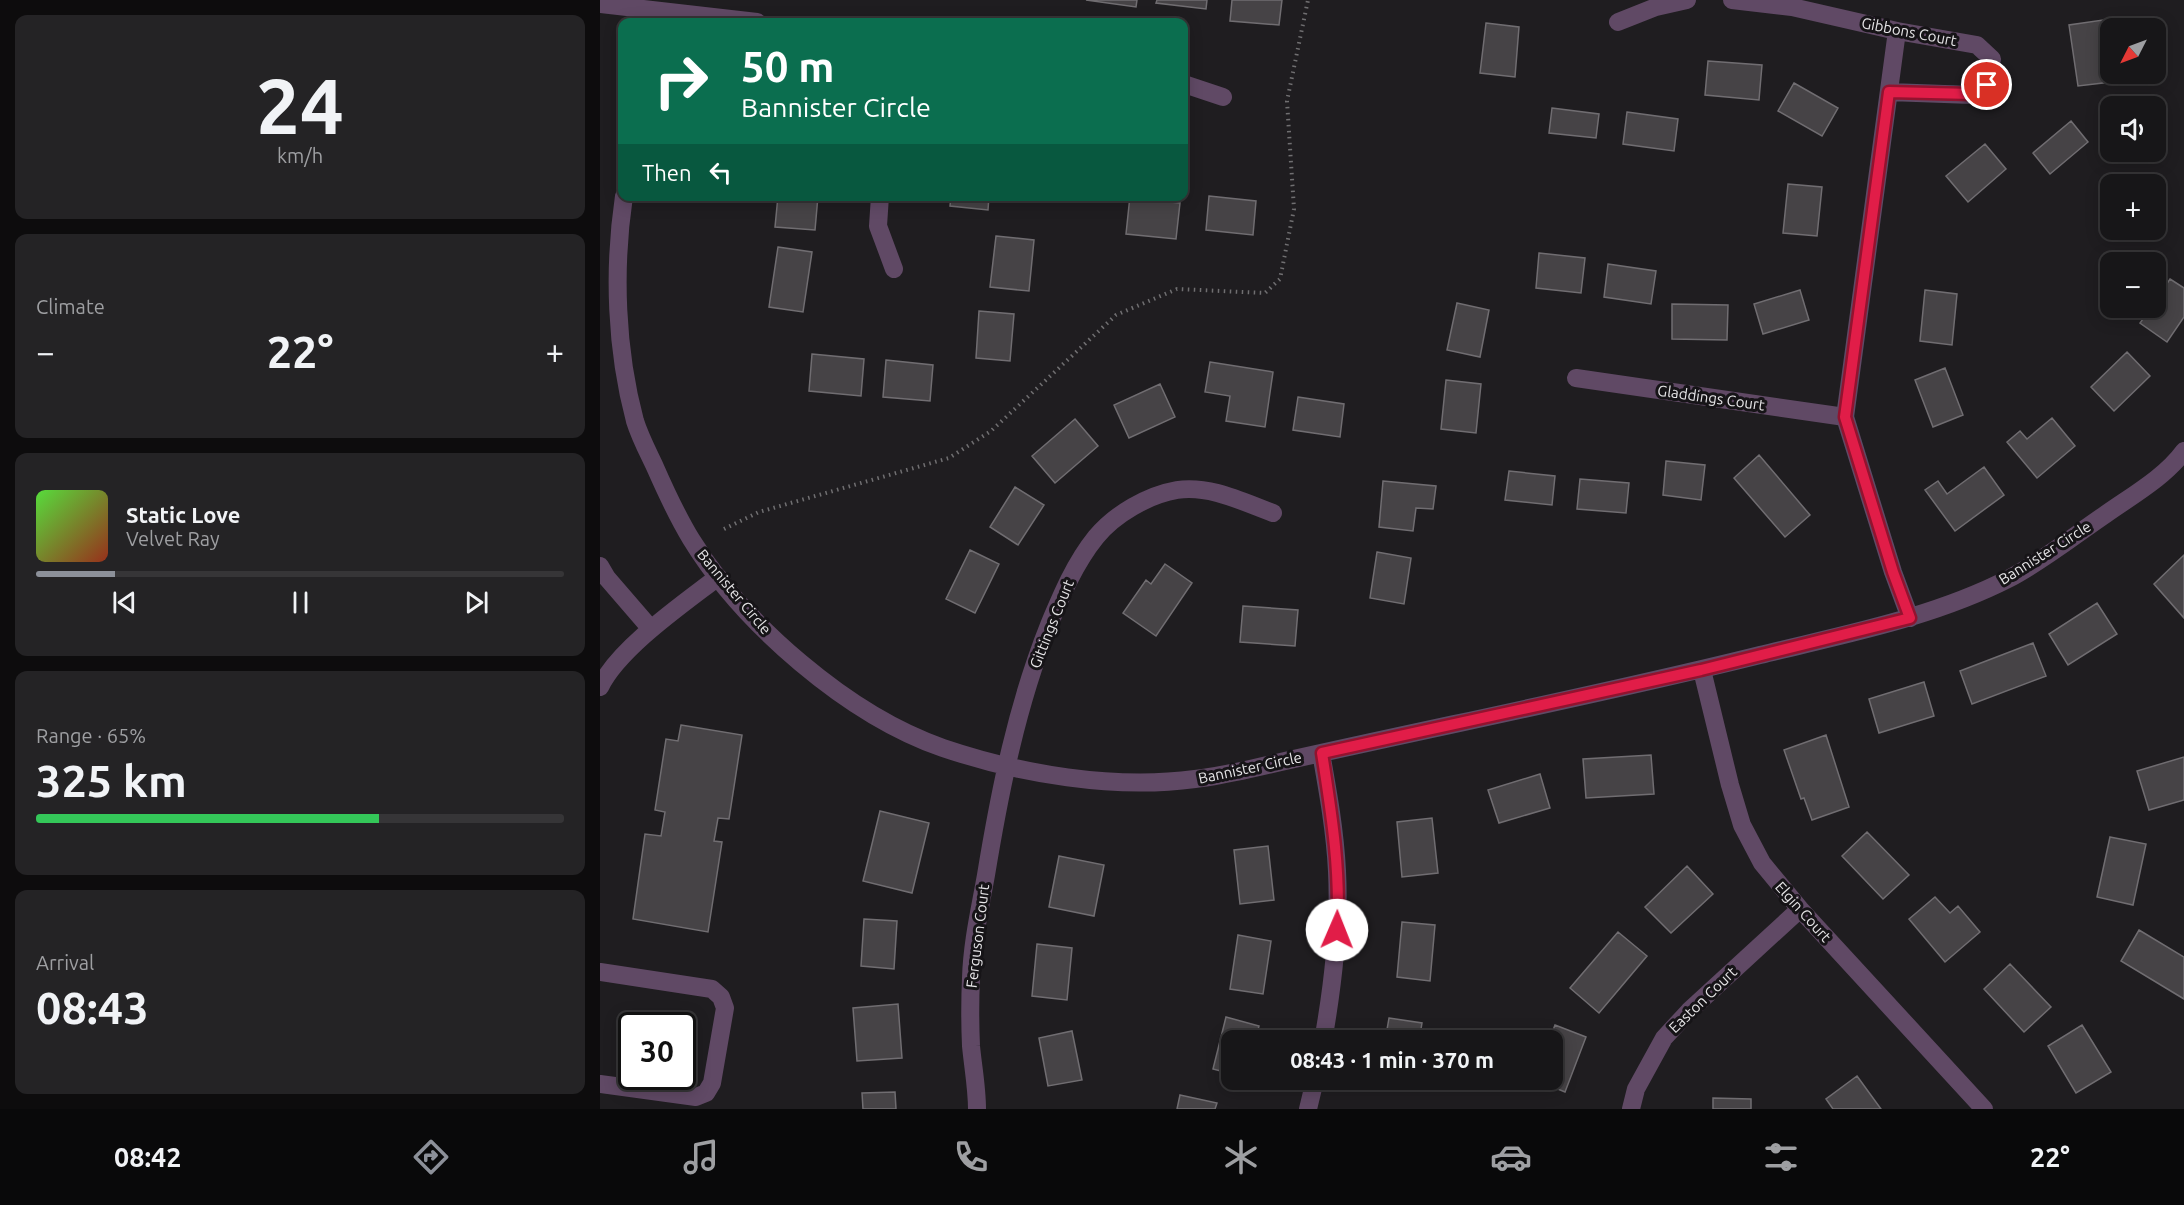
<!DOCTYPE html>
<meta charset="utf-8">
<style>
:root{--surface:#171618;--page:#242325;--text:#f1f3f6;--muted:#9e9fa2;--line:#363537;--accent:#8c9099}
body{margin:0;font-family:Ubuntu,sans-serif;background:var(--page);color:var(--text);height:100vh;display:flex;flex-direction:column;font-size:22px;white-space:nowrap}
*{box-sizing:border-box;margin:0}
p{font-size:20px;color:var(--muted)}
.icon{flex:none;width:33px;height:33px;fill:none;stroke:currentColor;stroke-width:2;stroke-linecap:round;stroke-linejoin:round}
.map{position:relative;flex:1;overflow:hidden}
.sheet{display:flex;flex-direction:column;gap:15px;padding:15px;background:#0d0c0d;width:600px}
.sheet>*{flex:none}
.hud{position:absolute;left:18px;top:18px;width:570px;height:183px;border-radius:12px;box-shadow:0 3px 15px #0003,0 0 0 2px var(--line);background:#0b6e4f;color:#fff;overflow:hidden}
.needle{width:39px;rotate:228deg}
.controls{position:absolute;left:1500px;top:18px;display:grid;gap:12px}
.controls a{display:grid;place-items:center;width:66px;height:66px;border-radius:12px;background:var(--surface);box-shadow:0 3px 15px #0003,0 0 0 2px var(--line);font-size:30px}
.speed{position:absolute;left:18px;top:1012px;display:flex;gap:12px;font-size:30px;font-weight:700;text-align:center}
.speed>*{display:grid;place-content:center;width:78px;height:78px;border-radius:50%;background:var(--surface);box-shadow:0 3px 15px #0003,0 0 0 2px var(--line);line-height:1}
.speed .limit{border:3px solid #111;border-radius:9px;background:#fff;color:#111}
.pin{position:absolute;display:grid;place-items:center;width:51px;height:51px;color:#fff;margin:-26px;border:3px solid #fff;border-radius:50%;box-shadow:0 2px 6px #0007}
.me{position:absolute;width:66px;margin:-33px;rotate:1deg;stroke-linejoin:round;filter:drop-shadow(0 0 4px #0008)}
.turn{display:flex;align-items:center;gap:21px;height:126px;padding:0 24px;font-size:27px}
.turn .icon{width:78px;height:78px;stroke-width:2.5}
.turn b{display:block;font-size:42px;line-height:51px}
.then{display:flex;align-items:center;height:57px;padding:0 24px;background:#0003;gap:12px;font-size:22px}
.big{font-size:45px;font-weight:700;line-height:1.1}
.sheet .widget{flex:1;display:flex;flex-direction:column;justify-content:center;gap:9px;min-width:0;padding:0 21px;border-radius:12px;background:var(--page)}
.sheet .dial{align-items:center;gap:0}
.dial b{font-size:78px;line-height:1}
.song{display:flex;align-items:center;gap:18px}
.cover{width:72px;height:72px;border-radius:9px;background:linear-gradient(135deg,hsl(110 70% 55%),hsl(10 70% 35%))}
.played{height:6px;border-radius:3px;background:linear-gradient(90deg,var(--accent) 15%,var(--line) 15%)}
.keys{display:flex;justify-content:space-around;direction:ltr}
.heat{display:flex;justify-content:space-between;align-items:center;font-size:33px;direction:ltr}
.charge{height:9px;border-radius:4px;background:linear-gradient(90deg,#34c759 65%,var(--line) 0)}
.trip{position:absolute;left:621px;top:1030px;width:342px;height:60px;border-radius:12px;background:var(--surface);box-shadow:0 3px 15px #0003,0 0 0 2px var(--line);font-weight:700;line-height:60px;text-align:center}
.dock{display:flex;height:96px;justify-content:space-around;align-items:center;background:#09090a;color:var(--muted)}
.dock .icon{width:42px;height:42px}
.dock .selected{color:var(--accent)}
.dock b{font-size:27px;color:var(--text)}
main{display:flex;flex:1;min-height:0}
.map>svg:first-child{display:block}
.building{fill:#464346;stroke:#706d71;stroke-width:1.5}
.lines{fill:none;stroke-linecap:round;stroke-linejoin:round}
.path{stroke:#706f71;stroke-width:4;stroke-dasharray:1.5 4.5;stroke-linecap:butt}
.minor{stroke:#604965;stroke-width:18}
.route-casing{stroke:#92132f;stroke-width:15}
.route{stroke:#e11d48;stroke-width:10}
.labels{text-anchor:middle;stroke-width:6;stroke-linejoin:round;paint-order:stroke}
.street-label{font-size:15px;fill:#e6e5e7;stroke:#161417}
</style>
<main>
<section class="sheet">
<div class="widget dial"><b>24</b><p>km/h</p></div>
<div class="widget"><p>Climate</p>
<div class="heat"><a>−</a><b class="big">22°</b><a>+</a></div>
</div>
<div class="widget">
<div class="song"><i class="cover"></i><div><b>Static Love</b><p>Velvet Ray</p></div></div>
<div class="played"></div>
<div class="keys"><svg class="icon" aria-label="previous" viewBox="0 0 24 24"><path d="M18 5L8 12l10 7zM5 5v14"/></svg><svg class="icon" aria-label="pause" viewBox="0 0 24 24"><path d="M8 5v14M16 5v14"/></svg><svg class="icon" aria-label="next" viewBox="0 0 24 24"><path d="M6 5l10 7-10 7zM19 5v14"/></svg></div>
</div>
<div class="widget"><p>Range · 65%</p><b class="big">325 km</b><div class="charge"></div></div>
<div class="widget"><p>Arrival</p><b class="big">08:43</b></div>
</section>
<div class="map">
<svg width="1584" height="1109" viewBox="0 0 1584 1109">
<rect width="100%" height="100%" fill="#1f1d20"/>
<path class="building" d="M486,0H537L536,7Z
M557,0H607L606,9L556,3Z
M632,0H682L679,25L630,21Z
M1503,20L1511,82L1478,86L1469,25Z
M886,23L919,27L915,77L880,73Z
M1108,61L1162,65L1159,100L1105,95Z
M1194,83L1238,108L1222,136L1178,111Z
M952,108L999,114L996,138L949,133Z
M1027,112L1078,119L1074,151L1023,144Z
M1471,121L1488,142L1450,174L1433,153Z
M1385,144L1406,169L1368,202L1346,176Z
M1188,184L1222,187L1217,236L1183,233Z
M178,196H218L215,230L175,227Z
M351,196H389L388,210L350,206Z
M530,196H562L561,201L580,203L576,239L526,234Z
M609,196L656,201L653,235L606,230Z
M396,236L434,240L429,291L390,287Z
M178,247L212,252L203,312L169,307Z
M939,253L985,258L981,293L936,288Z
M1008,264L1056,271L1051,304L1004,297Z
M1570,279L1584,288V317L1567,342L1540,323L1551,308H1556V300Z
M1200,290L1209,320L1163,334L1154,304Z
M1325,290L1357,294L1352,345L1320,341Z
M857,303L889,310L880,357L847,350Z
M1072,304L1128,305L1127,340L1072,339Z
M379,311L414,314L410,361L376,358Z
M1527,352L1550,376L1514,411L1491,387Z
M212,354L264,359L261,396L209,391Z
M286,360L333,365L330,401L283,397Z
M610,362L673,372L665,427L626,421L630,396L605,392Z
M1345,368L1363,415L1333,427L1315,380Z
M846,380L881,384L876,433L841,429Z
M560,384L575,417L529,438L514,405Z
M698,397L744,404L740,437L693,430Z
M1452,418L1475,446L1437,478L1407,442L1420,431L1427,439Z
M475,419L498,446L455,483L432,456Z
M1159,455L1210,515L1185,537L1134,478Z
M1066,461L1105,465L1101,500L1063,495Z
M1384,467L1404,495L1355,531L1325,490L1338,481L1347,494Z
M909,471L955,476L952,505L905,500Z
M980,479L1029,483L1026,513L977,509Z
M783,481L836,486L833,509L816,508L813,531L779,527Z
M415,487L444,505L418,545L390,527Z
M370,550L399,564L375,613L346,599Z
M777,552L811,558L804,604L770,598Z
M1584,555V618L1554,584Z
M565,564L592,583L556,636L523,613L546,580L551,584Z
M1497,603L1517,634L1468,665L1449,634Z
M643,606L698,610L695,646L640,642Z
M1433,643L1446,676L1372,704L1360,671Z
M1324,682L1334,716L1279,733L1269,699Z
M81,725L142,735L129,819L118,818L114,841L122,842L108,932L33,919L45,834L61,836L65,812L55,810L66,739L78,741Z
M1226,735L1249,807L1212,820L1204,798L1201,799L1184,750Z
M1051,755L1054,794L986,798L983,759Z
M1584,757V800L1549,810L1537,771Z
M940,774L950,808L899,823L888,790Z
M280,811L329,823L312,893L263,881Z
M832,818L838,873L802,877L797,822Z
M1267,832L1309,875L1283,899L1242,856Z
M1510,837L1546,844L1533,905L1497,897Z
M668,846L674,900L640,904L634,850Z
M459,856L504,865L494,916L449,907Z
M1087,866L1113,894L1071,933L1045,907Z
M1335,897L1350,913L1358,906L1380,932L1345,962L1309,919Z
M264,919L297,921L294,969L261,966Z
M802,922L835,925L830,981L797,977Z
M1539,930L1584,957V999L1521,961Z
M1018,932L1047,956L999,1013L970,988Z
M638,935L671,941L663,994L630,989Z
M437,944L472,948L467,1000L432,996Z
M1410,964L1451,1007L1424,1032L1384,989Z
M298,1004L302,1058L257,1061L253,1008Z
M626,1017L659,1026L655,1041H632V1074L613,1069Z
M789,1018L822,1023L819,1041H785Z
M955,1025L986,1037L965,1092L936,1080H952V1041H949Z
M1482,1025L1511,1072L1476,1093L1448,1046Z
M472,1031L482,1080L448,1086L439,1038Z
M1257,1076L1281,1109H1233L1226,1099Z
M295,1092L296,1109H263L262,1093Z
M580,1095L617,1103L615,1109H577Z
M1113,1098L1151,1099V1109H1113Z"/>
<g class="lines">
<path class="path" d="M124,529L159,512L349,458L391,431L516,315L577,289L665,293L680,279L694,209L687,101L708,0"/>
<path class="minor" d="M1132,0L1192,7L1297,31L1377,45L1392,59L1387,85L1372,95L1289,92
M0,4L157,22
M1018,22L1056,7L1087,0
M1297,31L1245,417L1293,572L1310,618
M584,84L623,97
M24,196C13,270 16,350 35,421C40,437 48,452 55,467C66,492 77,516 91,539C143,624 248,715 343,748C420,774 514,790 595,779C613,777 632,773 650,769C820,730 991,697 1160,655C1245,634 1332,618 1410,578C1444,560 1475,535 1506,514C1533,495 1565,477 1584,451
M280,196L278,226L294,269
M976,378L1245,417
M0,566L7,578L51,629
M1102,670L1130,785L1142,825L1162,863L1200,909L1384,1109
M0,687C19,648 83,604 118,577
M721,753C728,792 735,831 737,871C740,929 733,985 723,1041
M0,972L112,989L121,997L125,1008L112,1083L106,1093L96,1097L0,1084
M377,1109C377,1088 373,1067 371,1046C370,1023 370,1000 371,978C372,943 380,909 386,875C400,790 417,705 449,625C462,594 475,563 496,537C515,514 548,495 577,490C610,485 643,502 673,513
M708,1109L715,1080
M1031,1109L1036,1089L1064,1038L1089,1011L1200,909"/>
</g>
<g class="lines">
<g class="route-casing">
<path id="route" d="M737,930C741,870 731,811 722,753L1101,670L1310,618L1293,572L1245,417L1289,92L1372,94L1387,85"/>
</g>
<use href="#route" class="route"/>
</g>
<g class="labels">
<g class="street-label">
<text transform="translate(1309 32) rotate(11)" y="5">Gibbons Court</text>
<text transform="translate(1111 398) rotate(8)" y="5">Gladdings Court</text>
<text transform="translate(1445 553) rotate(-32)" y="5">Bannister Circle</text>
<text transform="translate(134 592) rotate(50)" y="5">Bannister Circle</text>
<text transform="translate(452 624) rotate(-68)" y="5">Gittings Court</text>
<text transform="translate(650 768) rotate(-12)" y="5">Bannister Circle</text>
<text transform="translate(1203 912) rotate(48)" y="5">Elgin Court</text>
<text transform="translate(378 936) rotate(-83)" y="5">Ferguson Court</text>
<text transform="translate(1103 1000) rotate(-44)" y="5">Easton Court</text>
</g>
</g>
</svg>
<div class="controls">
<a><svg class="needle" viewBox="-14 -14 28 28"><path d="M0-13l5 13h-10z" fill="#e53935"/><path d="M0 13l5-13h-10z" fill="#9e9fa2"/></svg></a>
<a><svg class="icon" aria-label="sound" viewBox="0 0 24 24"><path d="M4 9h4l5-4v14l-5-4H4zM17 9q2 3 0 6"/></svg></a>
<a>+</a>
<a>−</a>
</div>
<div class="speed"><div class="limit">30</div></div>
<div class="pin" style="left:1387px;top:85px;background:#d93025"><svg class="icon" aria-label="arrive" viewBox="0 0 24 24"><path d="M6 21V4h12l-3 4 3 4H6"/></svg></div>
<svg class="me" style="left:737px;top:930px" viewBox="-20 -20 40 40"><circle r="19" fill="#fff"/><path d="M0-13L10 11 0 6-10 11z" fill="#e11d48"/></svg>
<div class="trip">08:43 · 1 min · 370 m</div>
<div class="hud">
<div class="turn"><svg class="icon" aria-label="right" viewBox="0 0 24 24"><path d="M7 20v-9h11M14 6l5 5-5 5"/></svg><div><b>50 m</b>Bannister Circle</div></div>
<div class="then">Then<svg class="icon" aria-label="left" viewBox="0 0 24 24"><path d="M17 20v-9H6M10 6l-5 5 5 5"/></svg></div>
</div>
</div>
</main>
<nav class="dock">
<b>08:42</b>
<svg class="icon selected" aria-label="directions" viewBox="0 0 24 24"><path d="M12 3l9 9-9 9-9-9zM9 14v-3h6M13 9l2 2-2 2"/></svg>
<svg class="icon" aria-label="music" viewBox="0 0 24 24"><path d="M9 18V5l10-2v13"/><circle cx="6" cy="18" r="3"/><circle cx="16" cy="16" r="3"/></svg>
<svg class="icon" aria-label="phone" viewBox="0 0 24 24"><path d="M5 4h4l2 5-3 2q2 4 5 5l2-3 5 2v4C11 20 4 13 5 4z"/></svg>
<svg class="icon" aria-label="climate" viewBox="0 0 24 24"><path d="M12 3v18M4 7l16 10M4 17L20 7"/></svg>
<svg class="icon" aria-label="car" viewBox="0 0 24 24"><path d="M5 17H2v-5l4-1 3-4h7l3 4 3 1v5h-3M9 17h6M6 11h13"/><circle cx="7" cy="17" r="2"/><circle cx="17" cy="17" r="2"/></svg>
<svg class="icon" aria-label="filters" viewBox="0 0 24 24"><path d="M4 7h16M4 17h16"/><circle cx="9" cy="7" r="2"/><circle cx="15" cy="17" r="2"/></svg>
<b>22°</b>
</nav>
